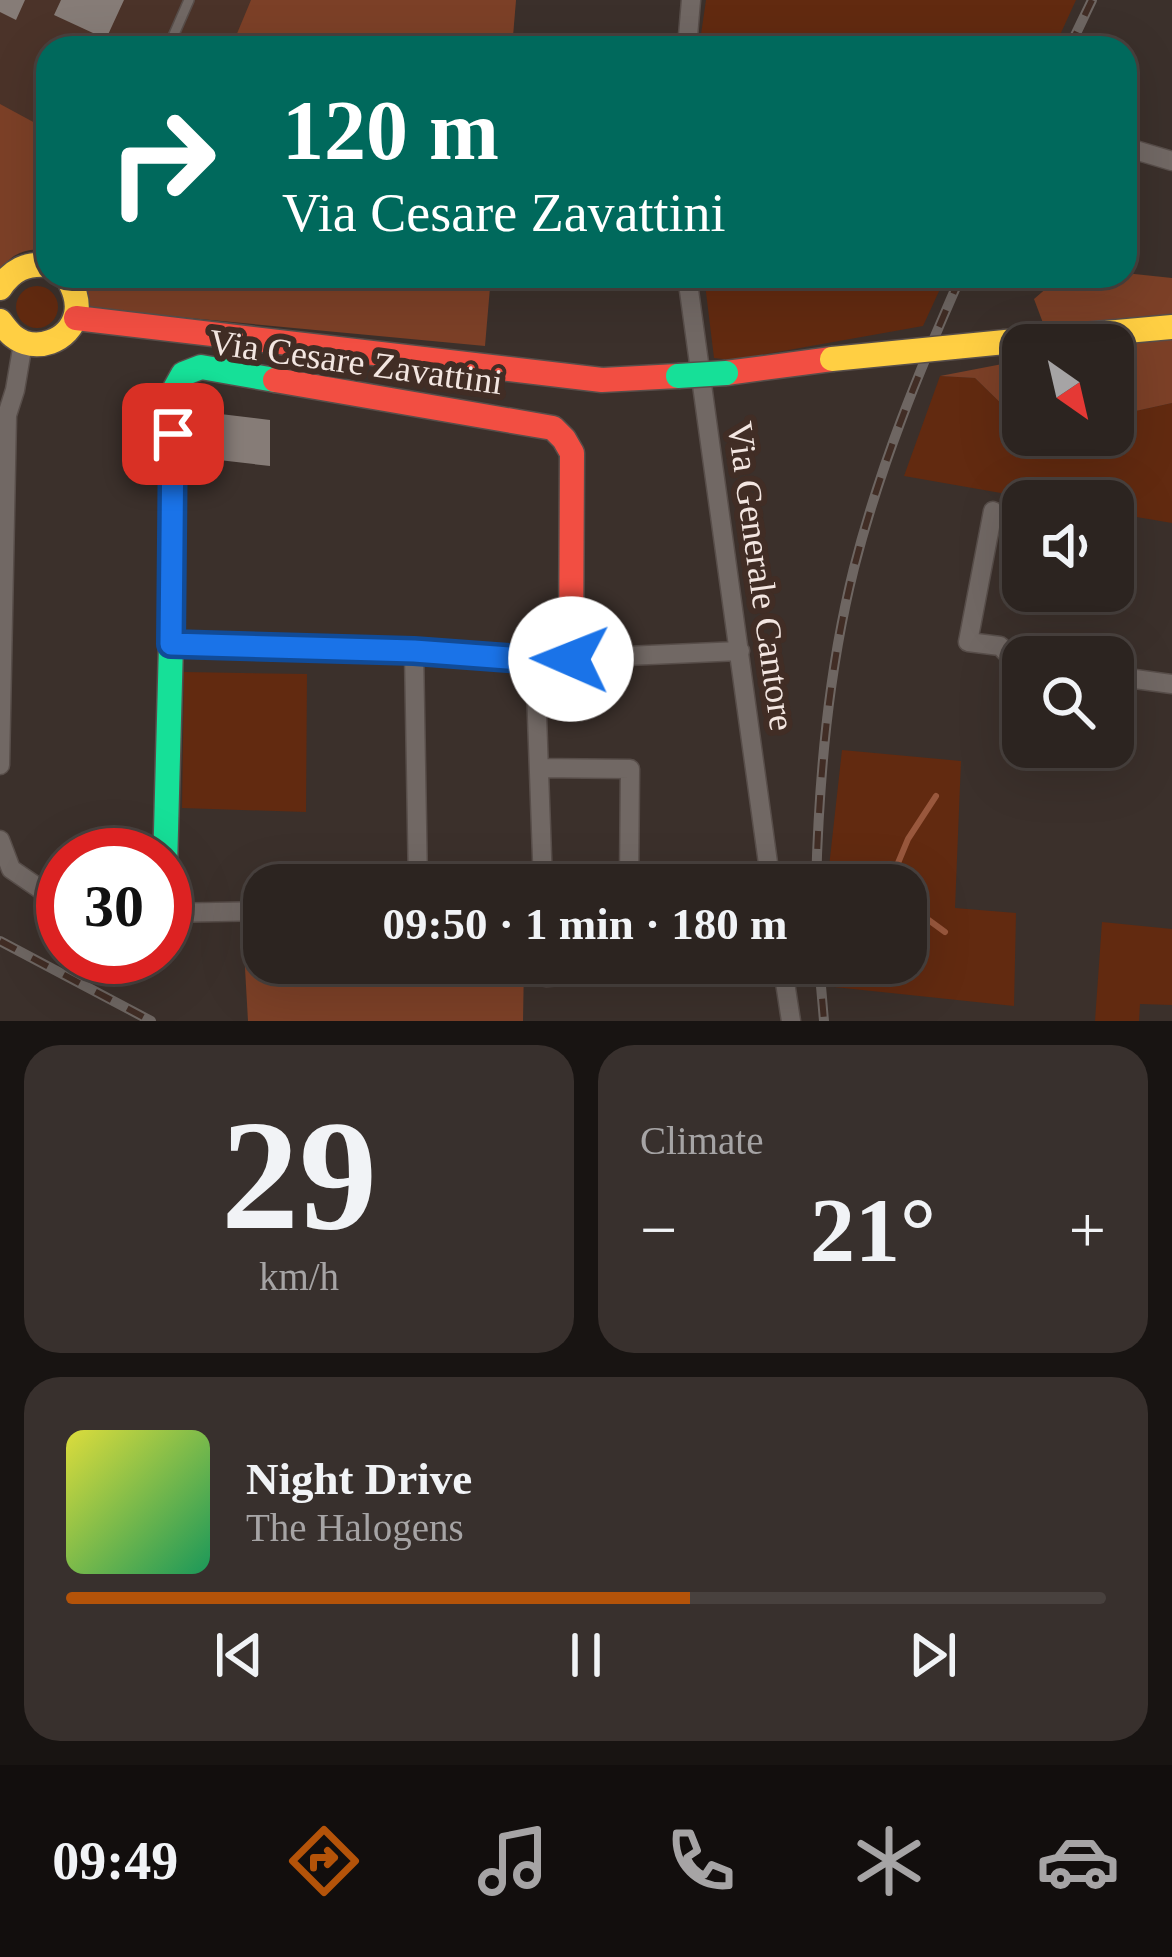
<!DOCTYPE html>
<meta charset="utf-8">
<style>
:root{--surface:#2c2420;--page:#38302d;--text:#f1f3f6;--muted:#a6a4a5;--line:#48413e;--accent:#b45309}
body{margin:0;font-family:Georgia,serif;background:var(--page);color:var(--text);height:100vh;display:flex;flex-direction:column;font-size:45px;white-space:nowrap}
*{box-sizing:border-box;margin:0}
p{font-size:39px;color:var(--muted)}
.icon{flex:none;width:66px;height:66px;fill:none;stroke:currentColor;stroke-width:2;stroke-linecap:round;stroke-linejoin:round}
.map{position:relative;height:1021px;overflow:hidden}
.sheet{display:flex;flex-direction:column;gap:24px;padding:24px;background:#181412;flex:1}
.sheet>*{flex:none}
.banner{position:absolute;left:36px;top:36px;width:1101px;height:252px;border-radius:36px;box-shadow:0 12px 48px #0002,0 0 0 3px var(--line);background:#00695c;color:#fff;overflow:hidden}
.needle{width:78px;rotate:146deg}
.buttons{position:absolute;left:1002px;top:324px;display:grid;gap:24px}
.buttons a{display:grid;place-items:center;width:132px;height:132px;border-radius:24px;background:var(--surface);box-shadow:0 12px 48px #0002,0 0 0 3px var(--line);font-size:60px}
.speed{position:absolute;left:36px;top:828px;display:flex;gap:24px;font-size:60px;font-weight:700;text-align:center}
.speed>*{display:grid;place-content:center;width:156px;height:156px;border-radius:50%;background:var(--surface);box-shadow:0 12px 48px #0002,0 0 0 3px var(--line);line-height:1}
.speed .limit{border:18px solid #d22;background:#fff;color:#111}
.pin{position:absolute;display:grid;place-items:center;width:102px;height:102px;color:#fff;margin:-51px;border-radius:24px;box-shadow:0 6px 18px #0006}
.me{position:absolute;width:132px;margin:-66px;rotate:271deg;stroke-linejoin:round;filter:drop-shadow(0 0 9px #0008)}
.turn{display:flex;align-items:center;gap:42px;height:252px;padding:0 48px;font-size:54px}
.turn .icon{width:156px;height:156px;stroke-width:2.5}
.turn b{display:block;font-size:84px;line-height:102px}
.big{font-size:90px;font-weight:700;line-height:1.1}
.sheet .widget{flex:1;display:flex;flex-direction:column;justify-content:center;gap:18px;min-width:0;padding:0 42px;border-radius:36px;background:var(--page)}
.sheet .dial{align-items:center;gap:0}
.dial b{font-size:156px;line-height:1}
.song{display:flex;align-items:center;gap:36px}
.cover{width:144px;height:144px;border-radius:18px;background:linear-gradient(135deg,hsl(60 70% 55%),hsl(150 70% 35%))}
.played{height:12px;border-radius:6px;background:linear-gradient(90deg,var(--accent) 60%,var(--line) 60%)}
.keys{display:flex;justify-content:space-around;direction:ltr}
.heat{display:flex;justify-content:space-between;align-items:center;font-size:66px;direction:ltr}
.sheet .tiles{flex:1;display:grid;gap:24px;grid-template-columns:1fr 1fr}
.widget:last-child{grid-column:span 2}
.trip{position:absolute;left:243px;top:864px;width:684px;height:120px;border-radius:36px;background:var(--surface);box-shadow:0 12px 48px #0002,0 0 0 3px var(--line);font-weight:700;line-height:120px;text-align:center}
.dock{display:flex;height:192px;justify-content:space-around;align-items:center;background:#120e0d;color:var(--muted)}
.dock .icon{width:84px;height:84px}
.dock .selected{color:var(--accent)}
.dock b{font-size:54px;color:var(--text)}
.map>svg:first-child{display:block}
.built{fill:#4b3329}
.green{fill:#622a10}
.forest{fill:#7c4027}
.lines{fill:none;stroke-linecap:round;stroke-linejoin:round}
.stream{stroke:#99583d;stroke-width:6}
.building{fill:#867c77}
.lane-casing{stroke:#584e4a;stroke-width:12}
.street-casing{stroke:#584e4a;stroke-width:21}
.fast-casing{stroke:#584e4a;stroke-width:27}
.slow-casing{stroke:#584e4a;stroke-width:27}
.jam-casing{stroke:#584e4a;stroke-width:27}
.lane{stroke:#716864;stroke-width:9}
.street{stroke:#716864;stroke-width:18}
.fast{stroke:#16e098;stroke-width:24}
.slow{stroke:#ffcf43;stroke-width:24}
.jam{stroke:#f24e42;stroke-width:24}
.rail-casing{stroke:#6e6662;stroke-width:10}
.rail{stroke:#412d25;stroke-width:6;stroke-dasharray:18;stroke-linecap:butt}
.fast-bridge-casing{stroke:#584e4a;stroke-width:27;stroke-linecap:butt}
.slow-bridge-casing{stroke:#584e4a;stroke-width:27;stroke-linecap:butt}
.fast-bridge{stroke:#16e098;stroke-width:24}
.slow-bridge{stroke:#ffcf43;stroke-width:24}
.route-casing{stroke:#114b97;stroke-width:30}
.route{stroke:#1a73e8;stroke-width:21}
.labels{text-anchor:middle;stroke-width:12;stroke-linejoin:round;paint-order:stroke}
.street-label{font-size:36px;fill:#f3e6e1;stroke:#412d25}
</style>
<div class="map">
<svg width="1172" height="1021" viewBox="0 0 1172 1021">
<rect width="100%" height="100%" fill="#3b302b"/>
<path class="built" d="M0,0H516L512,48H48V251L35,248L14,255L0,272Z"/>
<path class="green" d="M706,0H1076L1054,48H699Z
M704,276H946L923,326L732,360L714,358Z
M16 307a21 21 0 1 1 42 0a21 21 0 1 1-42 0Z
M940,376L975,378L1023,425V435H1113V416L1172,403V523L1113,513V501H1046L904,476Z
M184,672L307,674L306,812L182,808Z
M842,750L961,761L955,908L1016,913L1014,1006L834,987L832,963H906V885H827Z
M1102,922L1172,929V1005L1140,1004L1139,1021H1095Z"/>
<path class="forest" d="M251,0H516L512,48H231Z
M0,104L37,124L48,144V251C28,246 9,254 0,272Z
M1125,273L1172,278V403L1113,416V345H1035L1043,323L1034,299L1056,280L1125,276Z
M81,276H491L485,346L83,308Z
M1023,360V425L975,378L940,376Z
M243,933H264V963H524L523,1021H248Z"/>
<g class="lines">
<path class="stream" d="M899,885L893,875L908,839L936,796
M906,896L915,910L945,932"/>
</g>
<path class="building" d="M0,0H25L16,20L0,12Z
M61,0H124L106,39L54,15Z
M212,413L270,420V466L210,459Z"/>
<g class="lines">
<g class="lane-casing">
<path id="lane" d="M168,48L189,0"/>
</g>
<g class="street-casing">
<path id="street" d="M687,48L691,0
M1125,147L1172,161
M687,276L771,885
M993,511L968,642L1000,646L1017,663L1023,664
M171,644L414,651L535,660L740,651
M414,651L418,885
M535,660L543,885
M1113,676L1172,684
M0,765L7,415L15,390L23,343
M539,768L630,769L629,885
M0,840L11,869L46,893L63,900
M165,913L264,911
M782,963L791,1021
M546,977L763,963"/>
</g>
<g class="fast-casing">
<path id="fast" d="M165,868L171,644L173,392L183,374L201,367L275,380"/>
</g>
<g class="slow-casing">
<path id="slow" d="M0,288C12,270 26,263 48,265
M0,321C4,326 8,332 13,336C35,354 70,341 76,314C79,300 73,288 67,276
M1005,342L1172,327"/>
</g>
<g class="jam-casing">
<path id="jam" d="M76,318L602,380L678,376
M726,373L832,359
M275,380L553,428L564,439L572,453L571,659"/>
</g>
<use href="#lane" class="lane"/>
<use href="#street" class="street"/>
<use href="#fast" class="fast"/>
<use href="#slow" class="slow"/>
<use href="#jam" class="jam"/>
<g class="rail-casing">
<path id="rail" d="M1069,48L1092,0
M816,885C819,778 828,672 854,568C880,466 919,371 961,276
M0,941L151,1021
M819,963L824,1021"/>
</g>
<use href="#rail" class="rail"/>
<g class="fast-bridge-casing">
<path id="fast-bridge" d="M678,376L726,373"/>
</g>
<g class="slow-bridge-casing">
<path id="slow-bridge" d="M832,359L1005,342"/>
</g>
<use href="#fast-bridge" class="fast-bridge"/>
<use href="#slow-bridge" class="slow-bridge"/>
</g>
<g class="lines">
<g class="route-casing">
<path id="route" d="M173,434L171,644L414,651L535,660L571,659"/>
</g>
<use href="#route" class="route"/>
</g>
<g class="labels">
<g class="street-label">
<text transform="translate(356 361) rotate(8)" y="13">Via Cesare Zavattini</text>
<text transform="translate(762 576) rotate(82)" y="13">Via Generale Cantore</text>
</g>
</g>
</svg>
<div class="buttons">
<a><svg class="needle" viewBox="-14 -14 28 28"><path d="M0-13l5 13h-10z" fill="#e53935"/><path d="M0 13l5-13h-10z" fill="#a6a4a5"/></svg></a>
<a><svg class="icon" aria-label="sound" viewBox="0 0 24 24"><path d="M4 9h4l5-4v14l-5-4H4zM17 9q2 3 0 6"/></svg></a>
<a><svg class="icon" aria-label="search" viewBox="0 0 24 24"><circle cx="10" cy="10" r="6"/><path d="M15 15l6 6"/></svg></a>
</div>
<div class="speed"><div class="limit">30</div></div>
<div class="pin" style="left:173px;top:434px;background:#d93025"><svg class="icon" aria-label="arrive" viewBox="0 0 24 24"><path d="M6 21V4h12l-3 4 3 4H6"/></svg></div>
<svg class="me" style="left:571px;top:659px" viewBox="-20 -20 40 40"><circle r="19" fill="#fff"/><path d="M0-13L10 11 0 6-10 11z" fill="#1a73e8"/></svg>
<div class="trip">09:50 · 1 min · 180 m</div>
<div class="banner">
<div class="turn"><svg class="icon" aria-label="right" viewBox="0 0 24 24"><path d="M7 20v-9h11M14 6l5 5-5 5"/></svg><div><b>120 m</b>Via Cesare Zavattini</div></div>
</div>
</div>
<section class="sheet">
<div class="tiles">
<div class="widget dial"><b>29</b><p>km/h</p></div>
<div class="widget"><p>Climate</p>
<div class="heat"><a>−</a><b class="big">21°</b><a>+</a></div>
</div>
<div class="widget">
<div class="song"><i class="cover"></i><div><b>Night Drive</b><p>The Halogens</p></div></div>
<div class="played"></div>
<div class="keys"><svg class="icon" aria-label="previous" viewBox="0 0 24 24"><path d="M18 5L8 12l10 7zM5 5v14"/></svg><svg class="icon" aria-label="pause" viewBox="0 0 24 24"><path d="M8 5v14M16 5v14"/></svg><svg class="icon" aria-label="next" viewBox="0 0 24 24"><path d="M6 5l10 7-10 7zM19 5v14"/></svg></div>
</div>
</div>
</section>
<nav class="dock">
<b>09:49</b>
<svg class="icon selected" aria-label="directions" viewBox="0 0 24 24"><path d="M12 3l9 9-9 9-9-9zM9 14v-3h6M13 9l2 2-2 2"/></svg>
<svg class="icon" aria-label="music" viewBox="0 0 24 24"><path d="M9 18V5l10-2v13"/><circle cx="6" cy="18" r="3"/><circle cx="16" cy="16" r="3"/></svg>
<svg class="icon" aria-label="phone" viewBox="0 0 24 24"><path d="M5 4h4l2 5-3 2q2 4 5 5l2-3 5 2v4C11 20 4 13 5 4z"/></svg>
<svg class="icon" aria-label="climate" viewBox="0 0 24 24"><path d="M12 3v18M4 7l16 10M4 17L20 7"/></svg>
<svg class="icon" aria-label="car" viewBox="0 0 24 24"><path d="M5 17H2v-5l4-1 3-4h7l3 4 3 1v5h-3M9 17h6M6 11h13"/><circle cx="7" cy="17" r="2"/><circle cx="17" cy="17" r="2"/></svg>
</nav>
